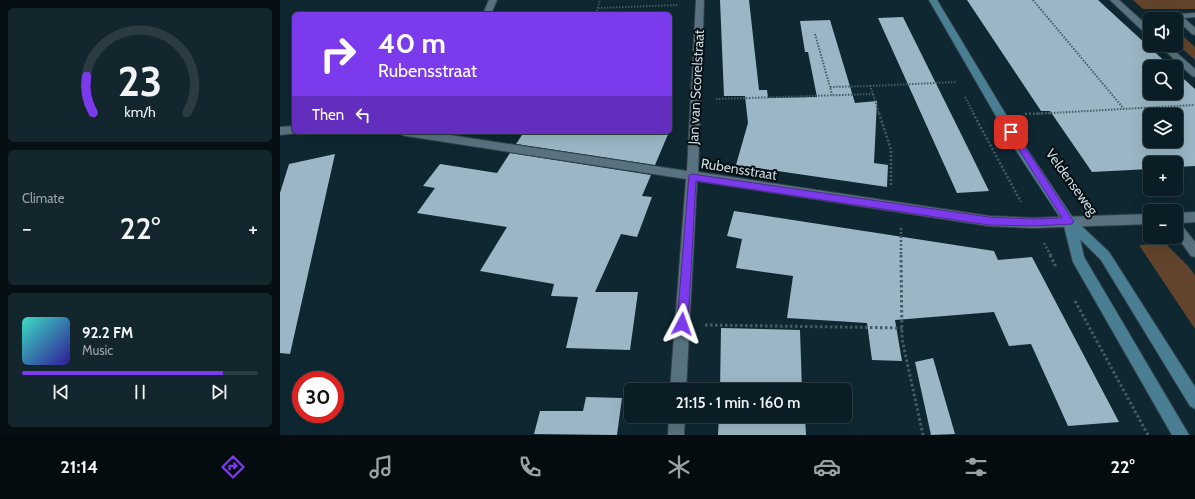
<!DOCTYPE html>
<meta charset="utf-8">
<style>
:root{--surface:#0a1d25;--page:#13262d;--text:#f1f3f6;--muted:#99a2a7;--line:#2a3b42;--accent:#7c3aed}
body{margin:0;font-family:Cabin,sans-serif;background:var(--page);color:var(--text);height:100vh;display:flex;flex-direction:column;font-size:15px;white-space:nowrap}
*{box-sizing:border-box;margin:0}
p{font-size:13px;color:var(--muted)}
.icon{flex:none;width:22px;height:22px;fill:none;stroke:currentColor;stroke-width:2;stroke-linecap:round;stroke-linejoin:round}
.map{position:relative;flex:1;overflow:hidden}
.side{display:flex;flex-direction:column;gap:8px;padding:8px;background:#061014;width:280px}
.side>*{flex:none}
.banner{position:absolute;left:12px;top:12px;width:380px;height:122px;border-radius:6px;box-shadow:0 4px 16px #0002,0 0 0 1px var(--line);background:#7c3aed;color:#fff;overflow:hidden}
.fabs{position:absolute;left:863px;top:12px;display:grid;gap:8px}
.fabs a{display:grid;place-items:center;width:40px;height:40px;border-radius:6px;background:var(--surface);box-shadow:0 4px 16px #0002,0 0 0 1px var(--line);font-size:20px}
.speed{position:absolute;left:12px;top:371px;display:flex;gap:8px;font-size:20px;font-weight:700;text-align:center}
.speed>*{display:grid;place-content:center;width:52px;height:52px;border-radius:50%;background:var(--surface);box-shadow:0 4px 16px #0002,0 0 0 1px var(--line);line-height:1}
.speed .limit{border:6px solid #d22;background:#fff;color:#111}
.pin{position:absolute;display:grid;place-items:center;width:34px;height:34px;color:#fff;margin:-17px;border-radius:8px;box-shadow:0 2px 6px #0006}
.me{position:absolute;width:44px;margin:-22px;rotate:4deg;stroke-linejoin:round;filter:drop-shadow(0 0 3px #0008)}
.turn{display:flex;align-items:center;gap:14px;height:84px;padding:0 20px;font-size:18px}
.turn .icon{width:52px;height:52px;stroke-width:2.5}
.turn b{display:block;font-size:28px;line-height:34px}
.then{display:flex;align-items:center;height:38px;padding:0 20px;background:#0003;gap:8px;font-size:15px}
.big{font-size:30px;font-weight:600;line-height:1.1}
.side .tile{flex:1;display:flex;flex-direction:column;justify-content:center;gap:6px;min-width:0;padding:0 14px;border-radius:6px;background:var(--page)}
.side .dial{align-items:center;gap:0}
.dial svg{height:104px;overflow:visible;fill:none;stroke:var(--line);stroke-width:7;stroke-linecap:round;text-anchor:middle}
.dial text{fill:var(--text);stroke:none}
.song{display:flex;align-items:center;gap:12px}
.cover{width:48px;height:48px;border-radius:6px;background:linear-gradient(135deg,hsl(170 70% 55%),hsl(250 70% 35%))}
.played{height:4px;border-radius:2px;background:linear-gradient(90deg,var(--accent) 85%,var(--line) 85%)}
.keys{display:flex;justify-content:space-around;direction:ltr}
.heat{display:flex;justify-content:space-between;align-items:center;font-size:22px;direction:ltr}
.trip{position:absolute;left:344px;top:383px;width:228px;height:40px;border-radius:6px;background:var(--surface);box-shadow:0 4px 16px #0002,0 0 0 1px var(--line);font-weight:600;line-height:40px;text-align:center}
.dock{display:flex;height:64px;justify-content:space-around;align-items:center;background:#040c0f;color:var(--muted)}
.dock .icon{width:28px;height:28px}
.dock .active{color:var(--accent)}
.dock b{font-size:18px;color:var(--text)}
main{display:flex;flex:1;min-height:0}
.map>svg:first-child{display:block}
.green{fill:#61442b}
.building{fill:#9bb7c5;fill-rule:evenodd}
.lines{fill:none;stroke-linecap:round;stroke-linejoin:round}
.street-casing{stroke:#34434c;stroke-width:2}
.secondary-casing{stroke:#34434c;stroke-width:2}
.path-far2{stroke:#465c65;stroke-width:2;stroke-dasharray:1.5 1.5;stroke-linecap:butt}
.path-far1{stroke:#465c65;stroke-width:2.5;stroke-dasharray:2 2;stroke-linecap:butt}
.path{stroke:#465c65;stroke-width:3;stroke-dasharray:2.5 2.5;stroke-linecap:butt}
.street{fill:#58737f;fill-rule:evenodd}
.secondary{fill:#4a7e92;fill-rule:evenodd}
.route{fill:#7c3aed;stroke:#51269a}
.labels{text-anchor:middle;stroke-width:4;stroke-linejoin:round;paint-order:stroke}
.street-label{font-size:14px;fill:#c8d7dd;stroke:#050e13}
</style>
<main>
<section class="side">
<div class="tile dial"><svg viewBox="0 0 100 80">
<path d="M14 69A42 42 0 1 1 86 69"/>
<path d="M14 69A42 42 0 0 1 9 41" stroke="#7c3aed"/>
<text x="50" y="56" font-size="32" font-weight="700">23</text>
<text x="50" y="72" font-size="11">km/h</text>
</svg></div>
<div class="tile"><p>Climate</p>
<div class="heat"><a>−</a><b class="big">22°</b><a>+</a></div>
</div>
<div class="tile">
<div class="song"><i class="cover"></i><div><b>92.2 FM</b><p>Music</p></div></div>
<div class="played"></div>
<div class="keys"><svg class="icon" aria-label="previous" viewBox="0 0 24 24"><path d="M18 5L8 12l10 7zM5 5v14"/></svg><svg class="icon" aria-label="pause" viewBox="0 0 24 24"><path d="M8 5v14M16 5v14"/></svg><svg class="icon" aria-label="next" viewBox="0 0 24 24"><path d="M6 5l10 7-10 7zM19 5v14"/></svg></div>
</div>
</section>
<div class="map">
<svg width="915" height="435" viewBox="0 0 915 435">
<rect width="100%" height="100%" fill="#0e2731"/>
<path class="green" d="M853,0H915V9H863Z
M896,33L903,36L915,47V60L896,43Z
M886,244L908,266L915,275V329L859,245Z"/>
<path class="building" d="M440,0H469L479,90H487L488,98L537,97L528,52H525L520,21L550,20L575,103L597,101L594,163L608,165L607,187L456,165L468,123L465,96H444Z
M687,0H818L891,67H870V93H896V72L915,89V166L896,167V163H870V169L812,172L770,111H761ZM870,115H896V141H870Z
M623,17L687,146L709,191L677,193L598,18Z
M244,132H389L375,165L236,144Z
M230,153L371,175L362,196L372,197L357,237L341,234L315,292H358L350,350L286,348L298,297L271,296L274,284L200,271L227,227L137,213L155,188L143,186L160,164L217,173Z
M55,154L10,354L0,353V193L9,164Z
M454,211L714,251L718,260L752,257L839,422L788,426L751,344L729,346L714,312L615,320L622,361L592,360L587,323L507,318L513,276L456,268L462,239L447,236Z
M441,328L520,330L522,390H440Z
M653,358L675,434L651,435L635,362Z
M306,397L342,398L337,435L254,434L260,411H303Z
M439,416H525L526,435H438Z"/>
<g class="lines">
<g class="street-casing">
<path id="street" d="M209,0H217L211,14H203Z
M416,0H424L418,172L709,216L752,218L870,214V224L752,228L709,226L417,181L406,390H390L406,179L126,136L122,135L121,132H150L407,171Z
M830,0H839L870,28V36L867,35Z
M915,13V17L904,18L915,28V35L912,34L893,16L897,14Z
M879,45H888L915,69V77L912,76Z
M14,126V132L18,133L0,135V127Z
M915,212V222L900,223L915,242V257L911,256L896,235V213Z
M389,416H405L404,435H388Z"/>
</g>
<g class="secondary-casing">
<path id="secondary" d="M649,0H657L743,143L793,218L829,252L915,387V409L910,406L821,260L800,239L804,257L909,435H892L793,262L783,222L735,149Z"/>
</g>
<path class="path-far2" d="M753,0L844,109
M318,8L399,5
M316,14L320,0
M535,34L550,87
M590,86L677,82
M593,94L599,114
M685,97L694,114
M436,99L593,94L590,86L550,87L552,95
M753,114L915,105"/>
<path class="path-far1" d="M599,113L611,150V185
M693,113L741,202
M745,114L772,113
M784,173L806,201
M621,228V256
M764,243L771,256"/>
<path class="path" d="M621,255L622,339L643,435
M770,255L776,267
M795,301L868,435
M425,325L623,328"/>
<use href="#street" class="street"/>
<use href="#secondary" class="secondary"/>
</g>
<path class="route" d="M729,130H734L792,219L794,221L792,224L752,226L709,225L416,181L408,324L406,328L402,329L399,328L397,324L409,175L412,174L709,217L752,219L782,218L729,134Z"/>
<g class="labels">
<g class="street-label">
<text transform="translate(416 87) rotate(-87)" y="5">Jan van Scorelstraat</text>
<text transform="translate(459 169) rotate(9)" y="5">Rubensstraat</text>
<text transform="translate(792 182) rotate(54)" y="5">Veldenseweg</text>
</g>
</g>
</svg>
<div class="fabs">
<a><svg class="icon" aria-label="sound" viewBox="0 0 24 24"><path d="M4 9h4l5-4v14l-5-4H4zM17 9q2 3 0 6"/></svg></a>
<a><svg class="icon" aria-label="search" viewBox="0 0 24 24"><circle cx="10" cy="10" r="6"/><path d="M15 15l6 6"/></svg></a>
<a><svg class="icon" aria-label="layers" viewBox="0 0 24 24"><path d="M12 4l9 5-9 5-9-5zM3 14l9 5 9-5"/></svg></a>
<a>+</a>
<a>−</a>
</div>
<div class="speed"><div class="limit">30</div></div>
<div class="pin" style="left:731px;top:132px;background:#d93025"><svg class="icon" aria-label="arrive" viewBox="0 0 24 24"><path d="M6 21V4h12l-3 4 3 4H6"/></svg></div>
<svg class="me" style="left:402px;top:324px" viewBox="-20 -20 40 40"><path d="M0-17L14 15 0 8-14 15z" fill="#7c3aed" stroke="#fff" stroke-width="4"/></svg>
<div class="trip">21:15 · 1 min · 160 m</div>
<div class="banner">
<div class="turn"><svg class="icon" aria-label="right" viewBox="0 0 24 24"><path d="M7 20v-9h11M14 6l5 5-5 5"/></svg><div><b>40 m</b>Rubensstraat</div></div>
<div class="then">Then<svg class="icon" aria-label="left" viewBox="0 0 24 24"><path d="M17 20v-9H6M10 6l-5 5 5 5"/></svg></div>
</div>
</div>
</main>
<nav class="dock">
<b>21:14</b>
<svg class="icon active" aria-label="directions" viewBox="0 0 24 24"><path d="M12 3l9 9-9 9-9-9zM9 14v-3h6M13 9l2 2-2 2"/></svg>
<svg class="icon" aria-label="music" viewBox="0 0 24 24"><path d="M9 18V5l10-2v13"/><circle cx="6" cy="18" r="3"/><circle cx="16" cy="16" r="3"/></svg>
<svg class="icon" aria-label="phone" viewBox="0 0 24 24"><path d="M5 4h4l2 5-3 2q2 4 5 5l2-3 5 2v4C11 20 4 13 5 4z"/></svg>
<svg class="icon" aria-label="climate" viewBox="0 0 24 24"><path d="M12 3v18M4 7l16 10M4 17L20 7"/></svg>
<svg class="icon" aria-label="car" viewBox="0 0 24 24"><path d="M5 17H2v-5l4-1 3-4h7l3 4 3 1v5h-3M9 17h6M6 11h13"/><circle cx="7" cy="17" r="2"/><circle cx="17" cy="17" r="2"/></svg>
<svg class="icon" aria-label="filters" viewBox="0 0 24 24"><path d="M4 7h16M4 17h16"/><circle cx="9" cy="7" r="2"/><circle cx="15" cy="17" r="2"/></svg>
<b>22°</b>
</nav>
